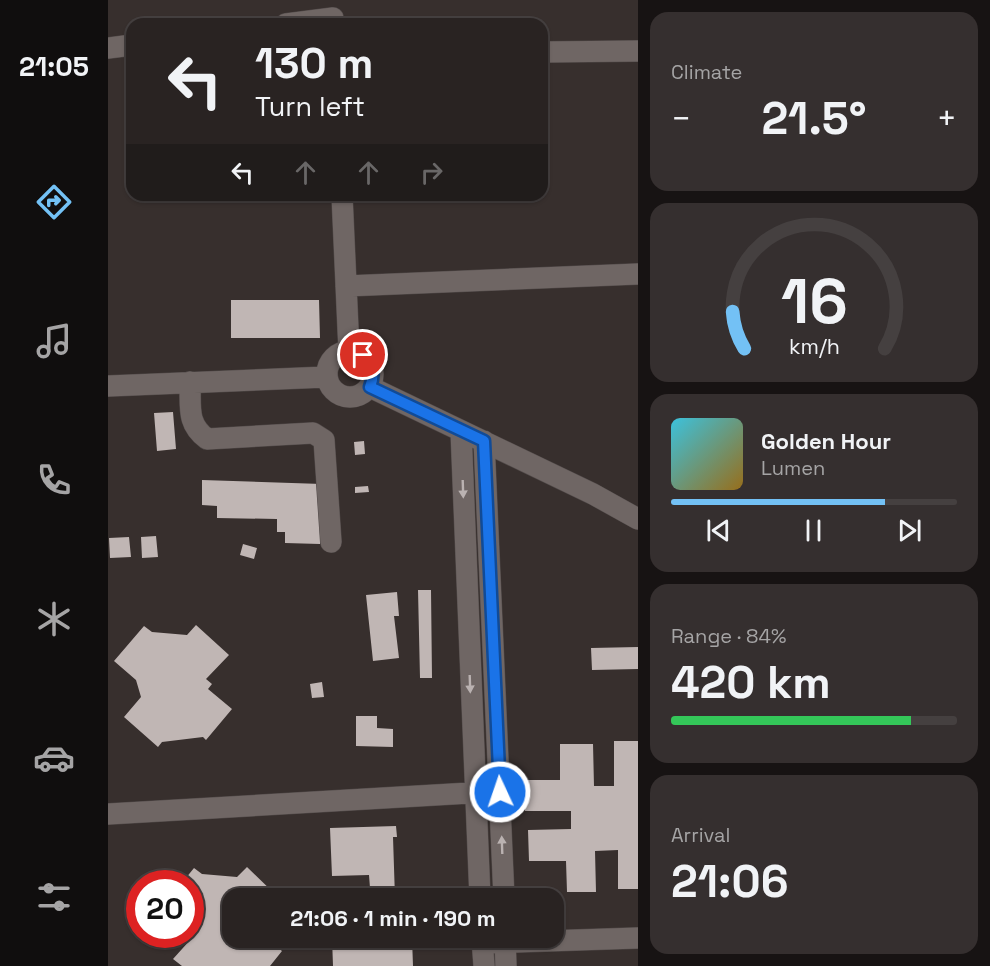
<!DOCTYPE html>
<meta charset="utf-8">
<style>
:root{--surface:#292322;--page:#352f2f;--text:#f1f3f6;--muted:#a5a4a5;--line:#454040;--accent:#73c1f5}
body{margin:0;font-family:"Space Grotesk",sans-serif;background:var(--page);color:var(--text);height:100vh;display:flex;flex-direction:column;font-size:22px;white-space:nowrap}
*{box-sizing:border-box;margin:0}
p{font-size:20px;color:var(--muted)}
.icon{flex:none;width:33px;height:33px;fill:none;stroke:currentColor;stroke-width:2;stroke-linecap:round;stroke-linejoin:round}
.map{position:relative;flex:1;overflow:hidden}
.sheet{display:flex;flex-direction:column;gap:12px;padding:12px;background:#171313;width:352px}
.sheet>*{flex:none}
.banner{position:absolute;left:18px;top:18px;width:422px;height:183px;border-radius:18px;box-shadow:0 2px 4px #0004,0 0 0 2px var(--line);background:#292322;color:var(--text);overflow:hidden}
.speed{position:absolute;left:18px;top:870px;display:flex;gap:12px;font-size:30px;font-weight:700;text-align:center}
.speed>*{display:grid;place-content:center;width:78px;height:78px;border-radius:50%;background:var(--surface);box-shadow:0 2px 4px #0004,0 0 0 2px var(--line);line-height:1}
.speed .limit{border:9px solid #d22;background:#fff;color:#111}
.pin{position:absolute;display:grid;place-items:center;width:51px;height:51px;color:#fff;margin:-26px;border:3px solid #fff;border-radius:50%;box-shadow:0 2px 6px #0007}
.me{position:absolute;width:66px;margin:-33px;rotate:357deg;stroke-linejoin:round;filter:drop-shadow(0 0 4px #0008)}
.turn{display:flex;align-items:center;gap:21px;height:126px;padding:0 30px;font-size:27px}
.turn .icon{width:78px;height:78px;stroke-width:2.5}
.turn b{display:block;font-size:42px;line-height:51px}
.lanes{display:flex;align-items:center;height:57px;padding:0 30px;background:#0003;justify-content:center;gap:30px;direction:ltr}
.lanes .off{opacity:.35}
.big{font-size:45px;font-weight:600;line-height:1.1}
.sheet .widget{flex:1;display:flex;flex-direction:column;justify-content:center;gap:9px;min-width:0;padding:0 21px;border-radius:18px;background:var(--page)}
.sheet .dial{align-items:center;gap:0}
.dial svg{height:156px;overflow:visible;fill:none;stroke:var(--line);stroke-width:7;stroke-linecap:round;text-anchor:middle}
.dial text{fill:var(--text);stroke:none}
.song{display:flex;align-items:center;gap:18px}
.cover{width:72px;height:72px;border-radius:9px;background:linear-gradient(135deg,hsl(190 70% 55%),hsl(40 70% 35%))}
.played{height:6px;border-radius:3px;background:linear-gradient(90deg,var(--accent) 75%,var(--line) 75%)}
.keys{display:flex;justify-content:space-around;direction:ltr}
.heat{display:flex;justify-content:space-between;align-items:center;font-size:33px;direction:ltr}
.charge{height:9px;border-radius:4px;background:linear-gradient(90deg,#34c759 84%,var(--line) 0)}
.trip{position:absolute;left:114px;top:888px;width:342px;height:60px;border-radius:18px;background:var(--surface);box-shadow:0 2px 4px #0004,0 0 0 2px var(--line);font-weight:600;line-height:60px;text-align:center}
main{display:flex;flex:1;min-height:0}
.tabs{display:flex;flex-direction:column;width:108px;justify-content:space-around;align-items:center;background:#100e0e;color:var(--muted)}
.tabs .icon{width:42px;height:42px}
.tabs .on{color:var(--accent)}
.tabs b{font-size:27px;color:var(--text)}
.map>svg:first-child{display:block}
.building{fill:#c0b6b4}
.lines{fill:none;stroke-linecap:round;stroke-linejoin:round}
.minor-casing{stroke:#524b4a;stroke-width:22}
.minor{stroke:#6f6664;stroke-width:21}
.oneway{fill:#bab2b1}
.route-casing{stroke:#114b97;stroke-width:15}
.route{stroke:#1a73e8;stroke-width:10}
</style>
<main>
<nav class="tabs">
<b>21:05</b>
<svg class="icon on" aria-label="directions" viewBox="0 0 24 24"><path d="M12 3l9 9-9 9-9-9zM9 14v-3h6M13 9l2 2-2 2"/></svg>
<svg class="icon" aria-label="music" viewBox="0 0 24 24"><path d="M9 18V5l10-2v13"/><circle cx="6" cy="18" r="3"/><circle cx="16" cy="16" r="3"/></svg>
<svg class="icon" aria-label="phone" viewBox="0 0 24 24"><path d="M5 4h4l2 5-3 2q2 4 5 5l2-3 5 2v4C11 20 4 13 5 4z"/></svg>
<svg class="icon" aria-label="climate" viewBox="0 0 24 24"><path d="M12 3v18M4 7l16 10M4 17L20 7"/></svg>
<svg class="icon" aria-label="car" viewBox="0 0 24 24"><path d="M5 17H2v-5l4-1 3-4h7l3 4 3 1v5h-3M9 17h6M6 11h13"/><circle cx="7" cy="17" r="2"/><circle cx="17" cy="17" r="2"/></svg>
<svg class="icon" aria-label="filters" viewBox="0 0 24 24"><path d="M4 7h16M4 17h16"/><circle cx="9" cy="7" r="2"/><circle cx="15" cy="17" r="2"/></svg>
</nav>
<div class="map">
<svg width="530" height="966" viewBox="0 0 530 966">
<rect width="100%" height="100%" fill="#372f2d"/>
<path class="building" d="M123,300H211L212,338H123Z
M65,412L68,449L49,451L46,413Z
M256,441L257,454L247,455L246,442Z
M94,480L214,484L212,544L177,543V532H169V519L109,518V506L94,505Z
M260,486L261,492L247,493V487Z
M48,536L50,557L34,558L33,537Z
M21,537L23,557L2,558L1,538Z
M135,544L149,548L146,559L132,555Z
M310,590H323L324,678H312Z
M289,592L291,616H286L291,658L265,661L258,595Z
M88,625L121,655L98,679L104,684L100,689L124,709L98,740L95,737L54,742L50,747L16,717L33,697L28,680L6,661L36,626L44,632L79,635Z
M530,647V669L484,670L483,648Z
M214,682L216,697L204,698L202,684Z
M248,716H269V728L285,729V747L248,746Z
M506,741H530V889H510V850L487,851L488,892H459L458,861H421L420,830L463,829V811H417V780H452V744H485L486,786H506Z
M288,826L289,837H285L287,898H232V889L262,888L261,875L224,876L222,828Z
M139,867L170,897L124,898V938H158L174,951L162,966H74L65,959L83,939L82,884H73L86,868L94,874L129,877Z
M315,891L316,898H298V892Z
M428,893L449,894V903H446V898H428Z
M224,938H304L305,966H225Z
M339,938H352V950H339Z"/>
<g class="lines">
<g class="minor-casing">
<path id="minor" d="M178,24L225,18
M0,48L24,45
M434,52L530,51
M234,195L241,351
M238,286L530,274
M219 374a23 23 0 1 1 46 0a23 23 0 1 1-46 0Z
M82,382C83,407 78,423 99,439L205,433L216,440L223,542
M0,386L218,377
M262,387L485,494L530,519
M353,431L372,898
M376,441L396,898
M0,814L379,792
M374,938L376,966
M397,938L398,966
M375,943L530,938"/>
</g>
<use href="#minor" class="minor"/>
</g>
<defs><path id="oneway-solid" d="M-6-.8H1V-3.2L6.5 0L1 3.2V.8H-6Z" transform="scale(1.5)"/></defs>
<g class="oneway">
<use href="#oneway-solid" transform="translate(355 489) rotate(88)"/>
<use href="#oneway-solid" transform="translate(362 684) rotate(88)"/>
<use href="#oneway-solid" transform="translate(394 845) rotate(-92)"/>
</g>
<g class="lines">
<g class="route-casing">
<path id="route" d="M255,355C265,364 267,374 262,387L376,441L392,792"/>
</g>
<use href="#route" class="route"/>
</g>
</svg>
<div class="speed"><div class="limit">20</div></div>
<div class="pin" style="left:255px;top:355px;background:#d93025"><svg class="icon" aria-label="arrive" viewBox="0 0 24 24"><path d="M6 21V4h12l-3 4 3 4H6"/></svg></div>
<svg class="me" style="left:392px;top:792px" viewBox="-20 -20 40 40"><circle r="17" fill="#1a73e8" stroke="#fff" stroke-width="3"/><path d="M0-11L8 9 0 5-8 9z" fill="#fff"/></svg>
<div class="trip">21:06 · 1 min · 190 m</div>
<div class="banner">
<div class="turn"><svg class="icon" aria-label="left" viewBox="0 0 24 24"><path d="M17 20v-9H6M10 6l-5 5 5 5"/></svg><div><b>130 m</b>Turn left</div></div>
<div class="lanes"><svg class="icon" aria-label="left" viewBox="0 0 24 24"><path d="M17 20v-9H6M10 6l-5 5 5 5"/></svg><svg class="icon off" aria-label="ahead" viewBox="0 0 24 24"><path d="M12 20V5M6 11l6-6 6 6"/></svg><svg class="icon off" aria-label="ahead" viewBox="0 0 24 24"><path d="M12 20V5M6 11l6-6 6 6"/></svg><svg class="icon off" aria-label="right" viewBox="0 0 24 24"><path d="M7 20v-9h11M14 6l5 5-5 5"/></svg></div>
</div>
</div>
<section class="sheet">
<div class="widget"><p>Climate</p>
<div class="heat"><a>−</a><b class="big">21.5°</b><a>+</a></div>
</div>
<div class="widget dial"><svg viewBox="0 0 100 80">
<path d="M14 69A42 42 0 1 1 86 69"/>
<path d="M14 69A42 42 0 0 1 8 50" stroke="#73c1f5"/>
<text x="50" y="56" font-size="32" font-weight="700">16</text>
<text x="50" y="72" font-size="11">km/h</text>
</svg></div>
<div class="widget">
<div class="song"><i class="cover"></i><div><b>Golden Hour</b><p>Lumen</p></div></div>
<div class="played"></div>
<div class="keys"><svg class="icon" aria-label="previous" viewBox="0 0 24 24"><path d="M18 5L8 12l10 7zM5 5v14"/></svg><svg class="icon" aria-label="pause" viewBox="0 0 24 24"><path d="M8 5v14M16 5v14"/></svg><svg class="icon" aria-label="next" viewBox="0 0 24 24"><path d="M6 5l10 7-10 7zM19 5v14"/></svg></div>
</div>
<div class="widget"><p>Range · 84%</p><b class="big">420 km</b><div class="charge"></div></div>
<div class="widget"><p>Arrival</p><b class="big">21:06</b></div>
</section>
</main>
